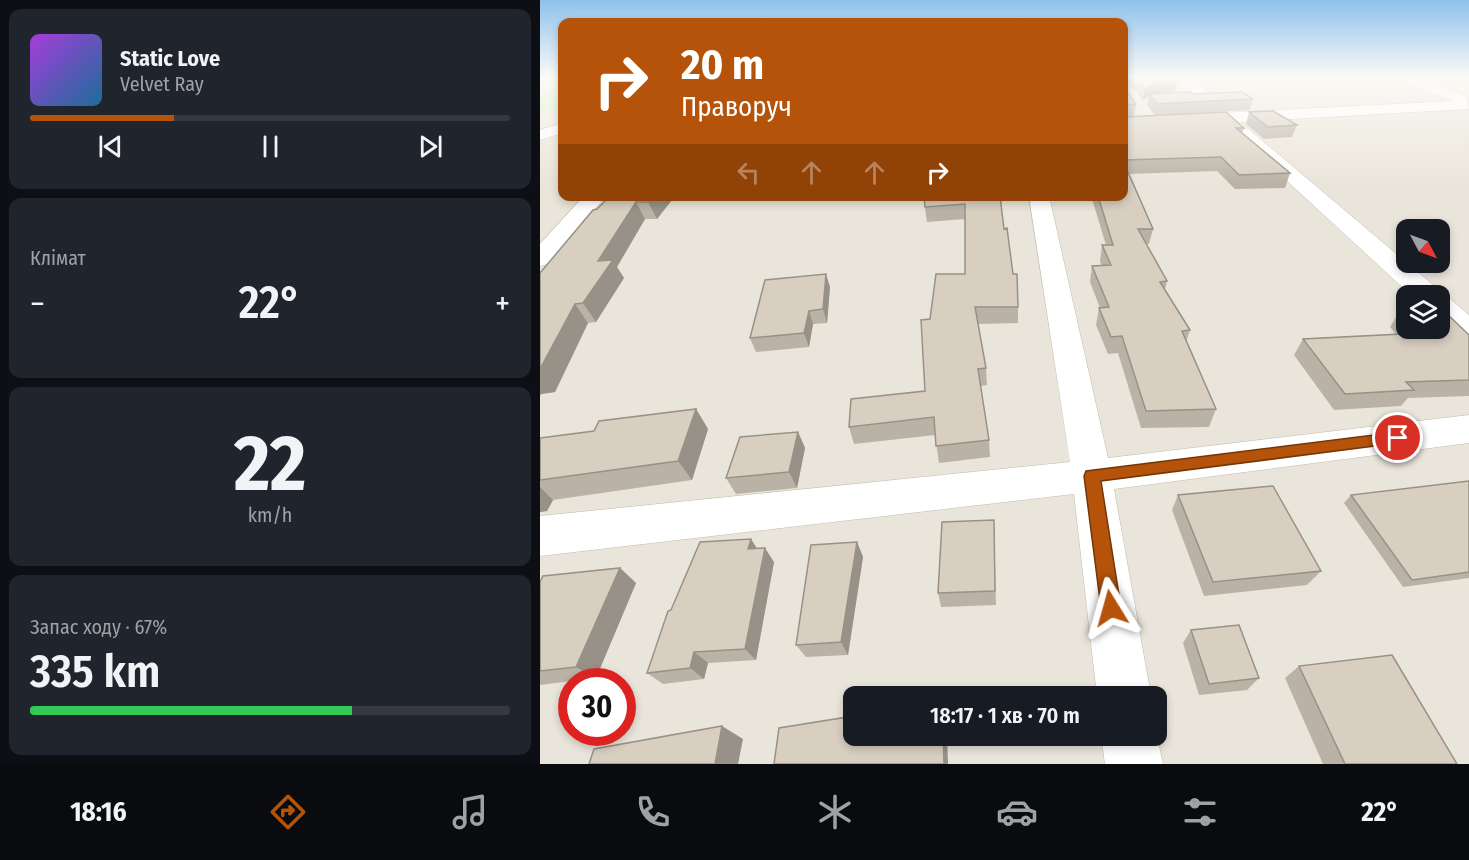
<!DOCTYPE html>
<html lang="uk">
<meta charset="utf-8">
<style>
:root{--surface:#171b24;--page:#20242c;--text:#f1f3f6;--muted:#9ea1a6;--line:#363941;--accent:#b45309}
body{margin:0;font-family:"Fira Sans Condensed",sans-serif;background:var(--page);color:var(--text);height:100vh;display:flex;flex-direction:column;font-size:22px;white-space:nowrap}
*{box-sizing:border-box;margin:0}
p{font-size:20px;color:var(--muted)}
.icon{flex:none;width:33px;height:33px;fill:none;stroke:currentColor;stroke-width:2;stroke-linecap:round;stroke-linejoin:round}
.map{position:relative;flex:1;overflow:hidden}
.side{display:flex;flex-direction:column;gap:9px;padding:9px;background:#0d0f14;width:540px}
.side>*{flex:none}
.guide{position:absolute;left:18px;top:18px;width:570px;height:183px;border-radius:12px;box-shadow:0 3px 9px #0003;background:#b45309;color:#fff;overflow:hidden}
.needle{width:39px;rotate:131deg}
.buttons{position:absolute;left:856px;top:219px;display:grid;gap:12px}
.buttons a{display:grid;place-items:center;width:54px;height:54px;border-radius:12px;background:var(--surface);box-shadow:0 3px 9px #0003;font-size:30px}
.speed{position:absolute;left:18px;top:668px;display:flex;gap:12px;font-size:30px;font-weight:700;text-align:center}
.speed>*{display:grid;place-content:center;width:78px;height:78px;border-radius:50%;background:var(--surface);box-shadow:0 3px 9px #0003;line-height:1}
.speed .limit{border:9px solid #d22;background:#fff;color:#111}
.pin{position:absolute;display:grid;place-items:center;width:51px;height:51px;color:#fff;margin:-26px;border:3px solid #fff;border-radius:50%;box-shadow:0 2px 6px #0007}
.me{position:absolute;width:66px;margin:-33px;rotate:352deg;stroke-linejoin:round;filter:drop-shadow(0 0 4px #0008)}
.turn{display:flex;align-items:center;gap:21px;height:126px;padding:0 24px;font-size:27px}
.turn .icon{width:78px;height:78px;stroke-width:2.5}
.turn b{display:block;font-size:42px;line-height:51px}
.lanes{display:flex;align-items:center;height:57px;padding:0 24px;background:#0003;justify-content:center;gap:30px;direction:ltr}
.lanes .off{opacity:.35}
.big{font-size:45px;font-weight:600;line-height:1.1}
.side .card{flex:1;display:flex;flex-direction:column;justify-content:center;gap:9px;min-width:0;padding:0 21px;border-radius:12px;background:var(--page)}
.side .dial{align-items:center;gap:0}
.dial b{font-size:78px;line-height:1}
.song{display:flex;align-items:center;gap:18px}
.cover{width:72px;height:72px;border-radius:9px;background:linear-gradient(135deg,hsl(280 70% 55%),hsl(200 70% 35%))}
.played{height:6px;border-radius:3px;background:linear-gradient(90deg,var(--accent) 30%,var(--line) 30%)}
.keys{display:flex;justify-content:space-around;direction:ltr}
.heat{display:flex;justify-content:space-between;align-items:center;font-size:33px;direction:ltr}
.charge{height:9px;border-radius:4px;background:linear-gradient(90deg,#34c759 67%,var(--line) 0)}
.trip{position:absolute;left:303px;top:686px;width:324px;height:60px;border-radius:12px;background:var(--surface);box-shadow:0 3px 9px #0003;font-weight:600;line-height:60px;text-align:center}
.tabs{display:flex;height:96px;justify-content:space-around;align-items:center;background:#090b0e;color:var(--muted)}
.tabs .icon{width:42px;height:42px}
.tabs .selected{color:var(--accent)}
.tabs b{font-size:27px;color:var(--text)}
main{display:flex;flex:1;min-height:0}
.map>svg:first-child{display:block}
.residential{fill:#eae5da;fill-rule:evenodd}
.green{fill:#d2eab5}
.lines{fill:none;stroke-linecap:round;stroke-linejoin:round}
.minor-casing{stroke:#c2bbae;stroke-width:1}
.minor{fill:#fff;fill-rule:evenodd}
.wall{fill:#bab2a6}
.shaded-wall{fill:#979187}
.building{fill:#d8cfc1;stroke:#979187;stroke-width:1.5}
.route{fill:#b45309;stroke:#753606;stroke-width:1.5}
</style>
<main>
<section class="side">
<div class="card">
<div class="song"><i class="cover"></i><div><b>Static Love</b><p>Velvet Ray</p></div></div>
<div class="played"></div>
<div class="keys"><svg class="icon" aria-label="previous" viewBox="0 0 24 24"><path d="M18 5L8 12l10 7zM5 5v14"/></svg><svg class="icon" aria-label="pause" viewBox="0 0 24 24"><path d="M8 5v14M16 5v14"/></svg><svg class="icon" aria-label="next" viewBox="0 0 24 24"><path d="M6 5l10 7-10 7zM19 5v14"/></svg></div>
</div>
<div class="card"><p>Клімат</p>
<div class="heat"><a>−</a><b class="big">22°</b><a>+</a></div>
</div>
<div class="card dial"><b>22</b><p>km/h</p></div>
<div class="card"><p>Запас ходу · 67%</p><b class="big">335 km</b><div class="charge"></div></div>
</section>
<div class="map">
<svg width="929" height="764" viewBox="0 0 929 764">
<rect width="100%" height="100%" fill="#f6f3ec"/>
<path class="residential" d="M0,77H22V196H584V77H929V764H0ZM867,230H900V262H867ZM867,296H900V328H867ZM32,681H82V732H32ZM314,696H616V735H314Z"/>
<path class="green" d="M22,81V111L0,112V94Z"/>
<g class="lines">
<g class="minor-casing">
<path id="minor" d="M633,77H648L672,95L665,99L619,102L617,99L619,96L652,92Z
M856,77H874L927,97L929,109L700,122L899,290L902,297L910,299L929,315V340L919,338L900,320V296H872L683,122L584,128V118L913,101Z
M22,123V133L0,140V130Z
M44,196H66L9,264L0,266V244Z
M489,196H509L568,458L929,415V443L574,489L611,696H557L534,494L0,556V516L530,462Z
M616,733L623,764H565L561,735Z"/>
</g>
<use href="#minor" class="minor"/>
</g>
<path class="wall" d="M584,77H633L635,91L611,94H653L713,99L710,110L615,115L607,105L609,96L603,100L591,86L584,84V88L596,104L594,116H584V117L704,128L702,133L750,173L745,188L695,189L677,171L588,174L613,229L609,244H606L627,281L625,290L650,330L646,342L676,409L669,427L601,428L578,353L568,354L556,325L559,308H560L550,282L552,266H562L560,261L562,245H566L552,199H535L534,196H584Z
M709,112L757,125L752,137L724,139L706,124Z
M70,196H135L117,219H105L77,267L84,278L56,322L48,323L15,392L1,394L57,209Z
M383,196H460L464,229L478,307V323L438,324L446,368L447,385L441,386L449,440L450,457L399,463L395,435L314,444L309,427L385,391L390,319L425,274V219L387,222Z
M290,287L287,323L273,324L269,347L216,352L210,338Z
M860,311H867V328H900L929,335V396L868,398L861,406L794,410L754,355L763,339L856,334L850,327Z
M156,409L168,429L152,480L13,500L7,511L0,512V438L54,431Z
M258,432L265,448L257,488L196,494L186,478Z
M929,481V578L863,587L804,503L811,495Z
M638,495L781,571L767,585L664,596L632,510Z
M454,520L456,605L401,607L398,593Z
M317,542L323,557L308,655L266,657L256,645Z
M217,549L234,562L216,660L168,663L164,679L123,684L107,673L131,610Z
M80,568L96,583L56,678L0,685V582Z
M651,630L719,678L707,690L659,695L643,643Z
M759,666L917,764H783L745,678Z"/>
<path class="shaded-wall" d="M637,81L635,91L612,94L603,100L605,89L614,83Z
M113,196H135L117,219L108,202Z
M96,202L105,219L77,267L84,278L56,322L43,303L58,261Z
M286,274L290,287L287,323L283,309Z
M35,304L48,323L15,392L1,394L0,396V369Z
M269,311L273,324L269,347L264,333Z
M156,409L168,429L152,480L138,461Z
M258,432L265,448L257,488L249,472Z
M0,487L13,500L7,511L0,512Z
M211,539L220,553L208,549Z
M317,542L323,557L308,655L301,642Z
M225,548L234,562L216,660L205,649Z
M80,568L96,583L56,678L36,667Z
M154,652L168,663L164,679L150,668Z
M182,726L203,739L198,764H175Z
M403,735H407L408,764H404Z"/>
<path class="building" d="M584,77V88L596,104L584,105V117L686,112L704,128H696L750,173L699,175L681,157L584,160Z
M594,77H633L637,81L614,83L605,89Z
M651,92L653,94L702,92L713,99L617,104L609,94Z
M733,111L757,125L728,127L709,112Z
M584,163L613,229H598L627,281L620,282L650,330L642,331L676,409L606,411L582,336L571,337L559,308L569,307L552,266L571,265L562,245H573L558,196H584Z
M70,196H113L108,202H96L58,261L73,260L43,303L35,304L0,369V273L53,210L57,209Z
M384,196H460L464,229L467,228L473,274H477L478,307H435L446,368L438,369L449,440L396,446L394,417L309,427L311,399L385,391L381,320L390,319L396,274H425V204L385,207Z
M286,274L283,309L269,311L264,333L210,338L225,280Z
M900,310H903L929,335V380L866,382L874,390L805,394L763,339L881,333L877,328H900Z
M860,311H867V318Z
M156,409L138,461L0,480V438L54,431L59,421Z
M258,432L249,472L186,478L200,437Z
M929,481V572L872,580L811,495Z
M733,486L781,571L673,582L638,495Z
M454,520L455,591L398,593L402,522Z
M211,539L208,549L225,548L205,649L154,652L150,668L107,673L128,611L131,610L160,542Z
M317,542L301,642L256,645L271,545Z
M80,568L36,667L0,671V582L3,576Z
M699,625L719,678L669,684L651,630Z
M852,655L917,764H805L759,666Z
M314,716V735H403L404,764H234L239,728Z
M182,726L175,764H49L54,749Z"/>
<linearGradient id="sky" x2="0" y2="1"><stop stop-color="#8fc1ec"/><stop offset="0.42" stop-color="#fbfaf6"/><stop offset="1" stop-color="#fbfaf6" stop-opacity="0"/></linearGradient>
<rect width="929" height="184" fill="url(#sky)"/>
<path class="route" d="M858,432L864,433L866,438L864,442L858,443L561,481L581,608L578,615L571,618L564,615L561,608L544,476L546,471Z"/>
</svg>
<div class="buttons">
<a><svg class="needle" viewBox="-14 -14 28 28"><path d="M0-13l5 13h-10z" fill="#e53935"/><path d="M0 13l5-13h-10z" fill="#9ea1a6"/></svg></a>
<a><svg class="icon" aria-label="layers" viewBox="0 0 24 24"><path d="M12 4l9 5-9 5-9-5zM3 14l9 5 9-5"/></svg></a>
</div>
<div class="speed"><div class="limit">30</div></div>
<div class="pin" style="left:858px;top:438px;background:#d93025"><svg class="icon" aria-label="arrive" viewBox="0 0 24 24"><path d="M6 21V4h12l-3 4 3 4H6"/></svg></div>
<svg class="me" style="left:571px;top:608px" viewBox="-20 -20 40 40"><path d="M0-17L14 15 0 8-14 15z" fill="#b45309" stroke="#fff" stroke-width="4"/></svg>
<div class="trip">18:17 · 1 хв · 70 m</div>
<div class="guide">
<div class="turn"><svg class="icon" aria-label="right" viewBox="0 0 24 24"><path d="M7 20v-9h11M14 6l5 5-5 5"/></svg><div><b>20 m</b>Праворуч</div></div>
<div class="lanes"><svg class="icon off" aria-label="left" viewBox="0 0 24 24"><path d="M17 20v-9H6M10 6l-5 5 5 5"/></svg><svg class="icon off" aria-label="ahead" viewBox="0 0 24 24"><path d="M12 20V5M6 11l6-6 6 6"/></svg><svg class="icon off" aria-label="ahead" viewBox="0 0 24 24"><path d="M12 20V5M6 11l6-6 6 6"/></svg><svg class="icon" aria-label="right" viewBox="0 0 24 24"><path d="M7 20v-9h11M14 6l5 5-5 5"/></svg></div>
</div>
</div>
</main>
<nav class="tabs">
<b>18:16</b>
<svg class="icon selected" aria-label="directions" viewBox="0 0 24 24"><path d="M12 3l9 9-9 9-9-9zM9 14v-3h6M13 9l2 2-2 2"/></svg>
<svg class="icon" aria-label="music" viewBox="0 0 24 24"><path d="M9 18V5l10-2v13"/><circle cx="6" cy="18" r="3"/><circle cx="16" cy="16" r="3"/></svg>
<svg class="icon" aria-label="phone" viewBox="0 0 24 24"><path d="M5 4h4l2 5-3 2q2 4 5 5l2-3 5 2v4C11 20 4 13 5 4z"/></svg>
<svg class="icon" aria-label="climate" viewBox="0 0 24 24"><path d="M12 3v18M4 7l16 10M4 17L20 7"/></svg>
<svg class="icon" aria-label="car" viewBox="0 0 24 24"><path d="M5 17H2v-5l4-1 3-4h7l3 4 3 1v5h-3M9 17h6M6 11h13"/><circle cx="7" cy="17" r="2"/><circle cx="17" cy="17" r="2"/></svg>
<svg class="icon" aria-label="filters" viewBox="0 0 24 24"><path d="M4 7h16M4 17h16"/><circle cx="9" cy="7" r="2"/><circle cx="15" cy="17" r="2"/></svg>
<b>22°</b>
</nav>
